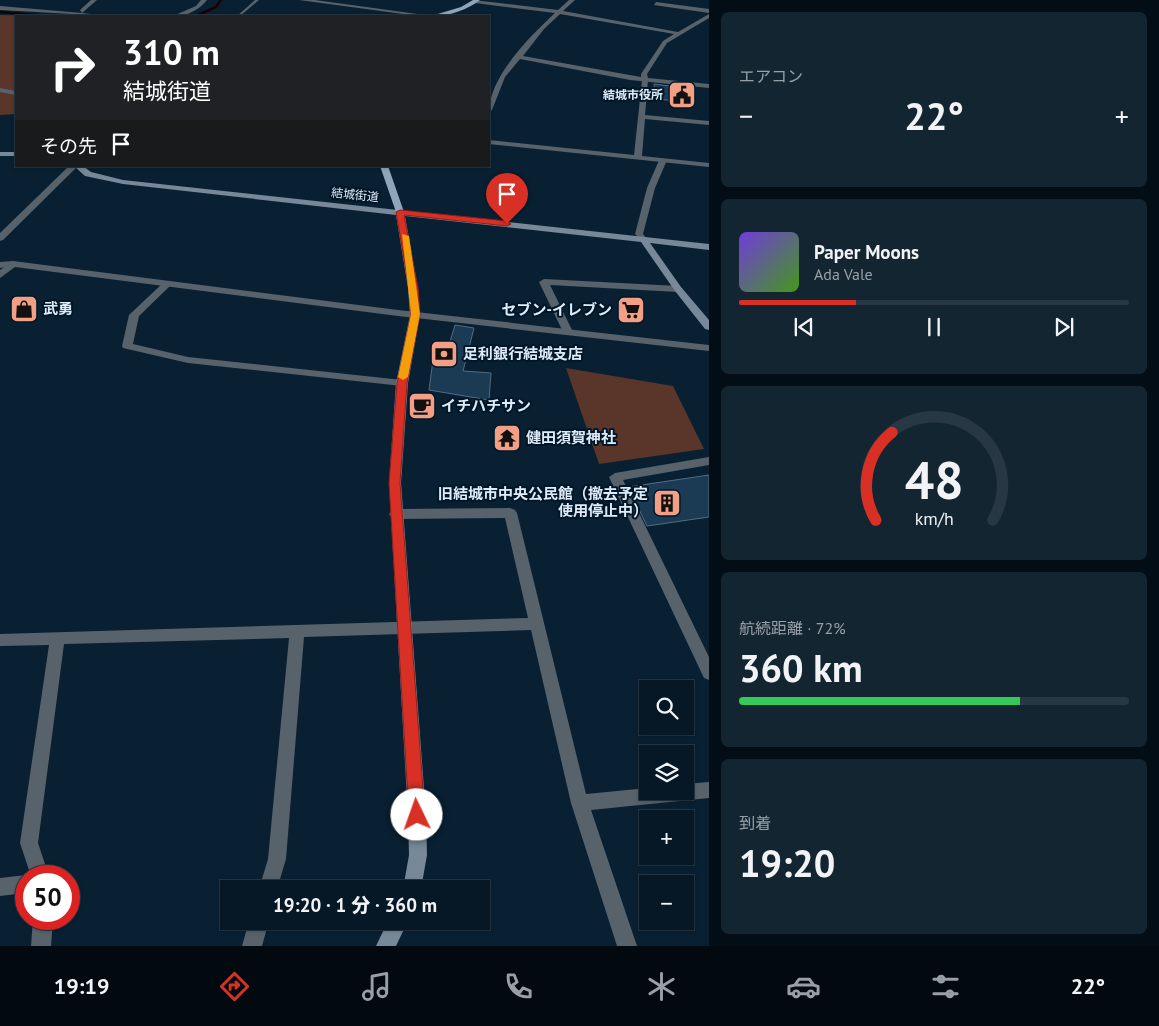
<!DOCTYPE html>
<html lang="ja">
<meta charset="utf-8">
<style>
:root{--surface:#061826;--page:#142532;--text:#f1f3f6;--muted:#98a0a7;--line:#273743;--accent:#d93025}
body{margin:0;font-family:"PT Sans","Noto Sans JP",sans-serif;background:var(--page);color:var(--text);height:100vh;display:flex;flex-direction:column;font-size:19px;white-space:nowrap}
*{box-sizing:border-box;margin:0}
p{font-size:16px;color:var(--muted)}
.icon{flex:none;width:28px;height:28px;fill:none;stroke:currentColor;stroke-width:2;stroke-linecap:round;stroke-linejoin:round}
.map{position:relative;flex:1;overflow:hidden}
.panel{display:flex;flex-direction:column;gap:12px;padding:12px;background:#030d15;width:450px}
.panel>*{flex:none}
.guide{position:absolute;left:15px;top:15px;width:475px;height:152px;border-radius:0px;box-shadow:0 1px 4px #0004,0 0 0 1px var(--line);background:#202124;color:#fff;overflow:hidden}
.tools{position:absolute;left:639px;top:680px;display:grid;gap:10px}
.tools a{display:grid;place-items:center;width:55px;height:55px;border-radius:0px;background:var(--surface);box-shadow:0 1px 4px #0004,0 0 0 1px var(--line);font-size:25px}
.speed{position:absolute;left:15px;top:865px;display:flex;gap:10px;font-size:25px;font-weight:700;text-align:center}
.speed>*{display:grid;place-content:center;width:65px;height:65px;border-radius:50%;background:var(--surface);box-shadow:0 1px 4px #0004,0 0 0 1px var(--line);line-height:1}
.speed .limit{border:8px solid #d22;background:#fff;color:#111}
.pin{position:absolute;display:grid;place-items:center;width:42px;height:42px;color:#fff;margin:-51px -21px;border-radius:50% 50% 50% 0;rotate:-45deg;box-shadow:0 0 5px #0007}
.pin .icon{rotate:45deg}
.me{position:absolute;width:55px;margin:-28px;rotate:357deg;stroke-linejoin:round;filter:drop-shadow(0 0 4px #0008)}
.turn{display:flex;align-items:center;gap:18px;height:105px;padding:0 25px;font-size:22px}
.turn .icon{width:65px;height:65px;stroke-width:2.5}
.turn b{display:block;font-size:35px;line-height:42px}
.then{display:flex;align-items:center;height:48px;padding:0 25px;background:#0003;gap:10px;font-size:19px}
.big{font-size:38px;font-weight:800;line-height:1.1}
.panel .card{flex:1;display:flex;flex-direction:column;justify-content:center;gap:8px;min-width:0;padding:0 18px;border-radius:8px;background:var(--page)}
.panel .dial{align-items:center;gap:0}
.dial svg{height:130px;overflow:visible;fill:none;stroke:var(--line);stroke-width:7;stroke-linecap:round;text-anchor:middle}
.dial text{fill:var(--text);stroke:none}
.song{display:flex;align-items:center;gap:15px}
.cover{width:60px;height:60px;border-radius:8px;background:linear-gradient(135deg,hsl(260 70% 55%),hsl(100 70% 35%))}
.played{height:5px;border-radius:2px;background:linear-gradient(90deg,var(--accent) 30%,var(--line) 30%)}
.keys{display:flex;justify-content:space-around;direction:ltr}
.heat{display:flex;justify-content:space-between;align-items:center;font-size:28px;direction:ltr}
.charge{height:8px;border-radius:4px;background:linear-gradient(90deg,#34c759 72%,var(--line) 0)}
.trip{position:absolute;left:220px;top:880px;width:270px;height:50px;border-radius:0px;background:var(--surface);box-shadow:0 1px 4px #0004,0 0 0 1px var(--line);font-weight:800;line-height:50px;text-align:center}
.tabs{display:flex;height:80px;justify-content:space-around;align-items:center;background:#020a0f;color:var(--muted)}
.tabs .icon{width:35px;height:35px}
.tabs .selected{color:var(--accent)}
.tabs b{font-size:22px;color:var(--text)}
main{display:flex;flex:1;min-height:0}
.map>svg:first-child{display:block}
.green{fill:#5a352a}
.lines{fill:none;stroke-linecap:round;stroke-linejoin:round}
.stream{stroke:#180000;stroke-width:2.5}
.building{fill:#1b3a53;stroke:#526c82}
.service{fill:#57626b;fill-rule:evenodd}
.minor{fill:#57626b;fill-rule:evenodd}
.tertiary{fill:#57626b;fill-rule:evenodd}
.secondary{fill:#778898;fill-rule:evenodd}
.primary{fill:#8fa6ba;fill-rule:evenodd}
.route{fill:#d93025;stroke:#8d1f18}
.slow{fill:#f59e0b}
.labels{text-anchor:middle;stroke-width:4;stroke-linejoin:round;paint-order:stroke}
.far-poi-label{font-size:12px;font-weight:bold;fill:#deecf9;stroke:#011728;text-anchor:end}
.far-street-label{font-size:12px;fill:#deecf9;stroke:#011728}
.poi-label{font-size:15px;font-weight:bold;fill:#deecf9;stroke:#011728;text-anchor:start}
</style>
<main>
<div class="map">
<svg width="709" height="946" viewBox="0 0 709 946">
<rect width="100%" height="100%" fill="#082032"/>
<path class="green" d="M0,15L80,16H16V114L0,115Z
M566,368L673,386L704,449L599,464Z"/>
<g class="lines">
<path class="stream" d="M0,12L47,16
M196,16L216,7L221,0"/>
</g>
<path class="building" d="M654,84L677,87L678,101L656,99Z
M455,325L474,328L463,371L491,373L489,400L429,390L433,360L444,362Z
M709,475V517L647,526L628,487Z"/>
<g class="lines">
<path class="service" d="M255,0H259L240,16H237Z"/>
<path class="minor" d="M91,0H97L82,13L108,16L0,10V6L82,13L80,10Z
M201,0H207C199,10 186,17 173,16L196,6Z
M299,0H315L432,16H418Z
M473,0L558,10L569,0H575L563,11L678,32L709,14V18L667,43L647,74L648,78L709,84V88L630,80L520,59L505,77L492,110L489,112C489,77 530,36 555,13L475,3ZM560,14L674,34L663,41L641,74V77L523,56L544,29Z
M656,2L709,9V13L654,5Z
M0,88L16,91V95L0,92Z
M660,158L667,160L655,188L643,234L647,239L643,242L635,234L647,188Z
M69,166H78L3,240L0,241V233Z
M13,261L16,262V266L0,268V262Z
M544,279L678,286L683,289L678,292L550,285L573,332L568,335L563,332L539,282Z
M167,281L170,282V286L139,316L133,344L188,357L402,380L408,383L402,386L188,363L123,348L122,346L129,315L164,282Z
M709,457V465L623,480L709,657V680L704,678L609,477L615,473Z
M510,508L515,510L517,513L586,794L648,788V791H685V784L709,782V798L591,810L637,946H617L571,803L531,630L304,637L286,859L277,889H259L268,859L289,638L64,644L38,843L49,876H31L20,843L49,645L0,646V634L528,618L505,518L396,519L391,517L389,514L391,511L396,509Z
M26,875L30,876H26V893L0,896V878Z
M33,919H53L51,946H31Z
M249,921H269L262,946H242Z"/>
<path class="tertiary" d="M645,78L648,80L645,115L709,121V125L645,119L642,156L709,163V167L489,144V140L634,155L642,80Z
M13,261L398,310L709,345V351L398,316L15,267L0,278V270Z"/>
<path class="secondary" d="M0,152H16V156H0Z
M74,166H83L91,172L123,180L709,244V250L650,243L681,287L709,320V330L705,329L675,291L641,242L405,216L418,288L420,315L408,383L401,483L426,815L427,855L421,889H403L409,855L408,815L389,483L396,383L410,315L408,288L396,215L123,184L85,176Z
M388,921H408L396,946H376Z"/>
<path class="primary" d="M473,0H480C467,10 447,17 431,16L461,7Z
M380,166H388L404,212L403,214L396,212Z"/>
</g>
<path class="route" d="M400,210L507,221L511,224L507,226L404,215L418,288L420,314L407,383L400,483L425,815L422,821L417,823L411,821L409,815L389,483L397,383L411,314L409,288L396,212Z"/>
<path class="slow" d="M402,234L409,236L420,314L408,377L403,380L398,377L411,314Z"/>
<defs>
<g id="civic-square" transform="scale(1.4375)"><rect x="-9" y="-9" width="18" height="18" rx="4" fill="#f39f86" stroke="#011728"/><path d="M-.6-6.5H3V-4.5H.6V-3L4-1V1h2V6H-6V1h2V-1L-.6-3ZM-1.2 2.5V6h2.4V2.5Z" fill="#111"/></g>
<g id="shop-square" transform="scale(1.4375)"><rect x="-9" y="-9" width="18" height="18" rx="4" fill="#f39f86" stroke="#011728"/><path d="M-5-2.5h2.3a2.7 3.5 0 0 1 5.4 0H5L5.5 6h-11ZM-1.5-2.5h3a1.5 2.3 0 0 0-3 0Z" fill="#111"/></g>
<g id="supermarket-square" transform="scale(1.4375)"><rect x="-9" y="-9" width="18" height="18" rx="4" fill="#f39f86" stroke="#011728"/><path d="M-6-5.5h2.5l.6 2H6L4.5 2H-2.5L-4.4-4H-6ZM-1.5 3.2a1.3 1.3 0 1 0 .1 0ZM3 3.2a1.3 1.3 0 1 0 .1 0Z" fill="#111"/></g>
<g id="bank-square" transform="scale(1.4375)"><rect x="-9" y="-9" width="18" height="18" rx="4" fill="#f39f86" stroke="#011728"/><path d="M-6-4H6V4H-6ZM0-2.3a2.3 2.3 0 1 0 0 4.6a2.3 2.3 0 1 0 0-4.6Z" fill="#111"/></g>
<g id="cafe-square" transform="scale(1.4375)"><rect x="-9" y="-9" width="18" height="18" rx="4" fill="#f39f86" stroke="#011728"/><path d="M-5.5-4.5H6V0H3Q3 3.5 0 3.5H-2.5Q-5.5 3.5-5.5 0ZM3-3.2v2h1.7v-2ZM-6 4.5H4V6H-6Z" fill="#111"/></g>
<g id="temple-square" transform="scale(1.4375)"><rect x="-9" y="-9" width="18" height="18" rx="4" fill="#f39f86" stroke="#011728"/><path d="M0-6L5-2H3V0L6.5 2.5H4V6H1.5V3h-3V6H-4V2.5H-6.5L-3 0V-2H-5Z" fill="#111"/></g>
<g id="building-square" transform="scale(1.4375)"><rect x="-9" y="-9" width="18" height="18" rx="4" fill="#f39f86" stroke="#011728"/><path d="M-4-6H4V6H1V3H-1V6H-4ZM-2.5-4.3h1.7v1.8h-1.7ZM.8-4.3h1.7v1.8H.8ZM-2.5-1h1.7V.8h-1.7ZM.8-1h1.7V.8H.8Z" fill="#111"/></g>
</defs>
<g fill-rule="evenodd">
<use href="#civic-square" x="682" y="95"/>
<use href="#shop-square" x="24" y="309"/>
<use href="#supermarket-square" x="631" y="310"/>
<use href="#bank-square" x="444" y="354"/>
<use href="#cafe-square" x="422" y="406"/>
<use href="#temple-square" x="507" y="438"/>
<use href="#building-square" x="667" y="503"/>
</g>
<g class="labels">
<g class="far-poi-label">
<text x="663" y="99">結城市役所</text>
</g>
<g class="far-street-label">
<text transform="translate(355 195) rotate(6)" y="4">結城街道</text>
</g>
<g class="poi-label">
<text x="43" y="314">武勇</text>
<text x="612" y="315" text-anchor="end">セブン-イレブン</text>
<text x="463" y="359">足利銀行結城支店</text>
<text x="441" y="411">イチハチサン</text>
<text x="526" y="443">健田須賀神社</text>
<text x="648" y="499" text-anchor="end">旧結城市中央公民館（撤去予定<tspan x="648" dy="17">使用停止中）</tspan></text>
</g>
</g>
</svg>
<div class="tools">
<a><svg class="icon" aria-label="search" viewBox="0 0 24 24"><circle cx="10" cy="10" r="6"/><path d="M15 15l6 6"/></svg></a>
<a><svg class="icon" aria-label="layers" viewBox="0 0 24 24"><path d="M12 4l9 5-9 5-9-5zM3 14l9 5 9-5"/></svg></a>
<a>+</a>
<a>−</a>
</div>
<div class="speed"><div class="limit">50</div></div>
<div class="pin" style="left:507px;top:224px;background:#d93025"><svg class="icon" aria-label="arrive" viewBox="0 0 24 24"><path d="M6 21V4h12l-3 4 3 4H6"/></svg></div>
<svg class="me" style="left:417px;top:815px" viewBox="-20 -20 40 40"><circle r="19" fill="#fff"/><path d="M0-13L10 11 0 6-10 11z" fill="#d93025"/></svg>
<div class="trip">19:20 · 1 分 · 360 m</div>
<div class="guide">
<div class="turn"><svg class="icon" aria-label="right" viewBox="0 0 24 24"><path d="M7 20v-9h11M14 6l5 5-5 5"/></svg><div><b>310 m</b>結城街道</div></div>
<div class="then">その先<svg class="icon" aria-label="arrive" viewBox="0 0 24 24"><path d="M6 21V4h12l-3 4 3 4H6"/></svg></div>
</div>
</div>
<section class="panel">
<div class="card"><p>エアコン</p>
<div class="heat"><a>−</a><b class="big">22°</b><a>+</a></div>
</div>
<div class="card">
<div class="song"><i class="cover"></i><div><b>Paper Moons</b><p>Ada Vale</p></div></div>
<div class="played"></div>
<div class="keys"><svg class="icon" aria-label="previous" viewBox="0 0 24 24"><path d="M18 5L8 12l10 7zM5 5v14"/></svg><svg class="icon" aria-label="pause" viewBox="0 0 24 24"><path d="M8 5v14M16 5v14"/></svg><svg class="icon" aria-label="next" viewBox="0 0 24 24"><path d="M6 5l10 7-10 7zM19 5v14"/></svg></div>
</div>
<div class="card dial"><svg viewBox="0 0 100 80">
<path d="M14 69A42 42 0 1 1 86 69"/>
<path d="M14 69A42 42 0 0 1 24 15" stroke="#d93025"/>
<text x="50" y="56" font-size="32" font-weight="700">48</text>
<text x="50" y="72" font-size="11">km/h</text>
</svg></div>
<div class="card"><p>航続距離 · 72%</p><b class="big">360 km</b><div class="charge"></div></div>
<div class="card"><p>到着</p><b class="big">19:20</b></div>
</section>
</main>
<nav class="tabs">
<b>19:19</b>
<svg class="icon selected" aria-label="directions" viewBox="0 0 24 24"><path d="M12 3l9 9-9 9-9-9zM9 14v-3h6M13 9l2 2-2 2"/></svg>
<svg class="icon" aria-label="music" viewBox="0 0 24 24"><path d="M9 18V5l10-2v13"/><circle cx="6" cy="18" r="3"/><circle cx="16" cy="16" r="3"/></svg>
<svg class="icon" aria-label="phone" viewBox="0 0 24 24"><path d="M5 4h4l2 5-3 2q2 4 5 5l2-3 5 2v4C11 20 4 13 5 4z"/></svg>
<svg class="icon" aria-label="climate" viewBox="0 0 24 24"><path d="M12 3v18M4 7l16 10M4 17L20 7"/></svg>
<svg class="icon" aria-label="car" viewBox="0 0 24 24"><path d="M5 17H2v-5l4-1 3-4h7l3 4 3 1v5h-3M9 17h6M6 11h13"/><circle cx="7" cy="17" r="2"/><circle cx="17" cy="17" r="2"/></svg>
<svg class="icon" aria-label="filters" viewBox="0 0 24 24"><path d="M4 7h16M4 17h16"/><circle cx="9" cy="7" r="2"/><circle cx="15" cy="17" r="2"/></svg>
<b>22°</b>
</nav>
